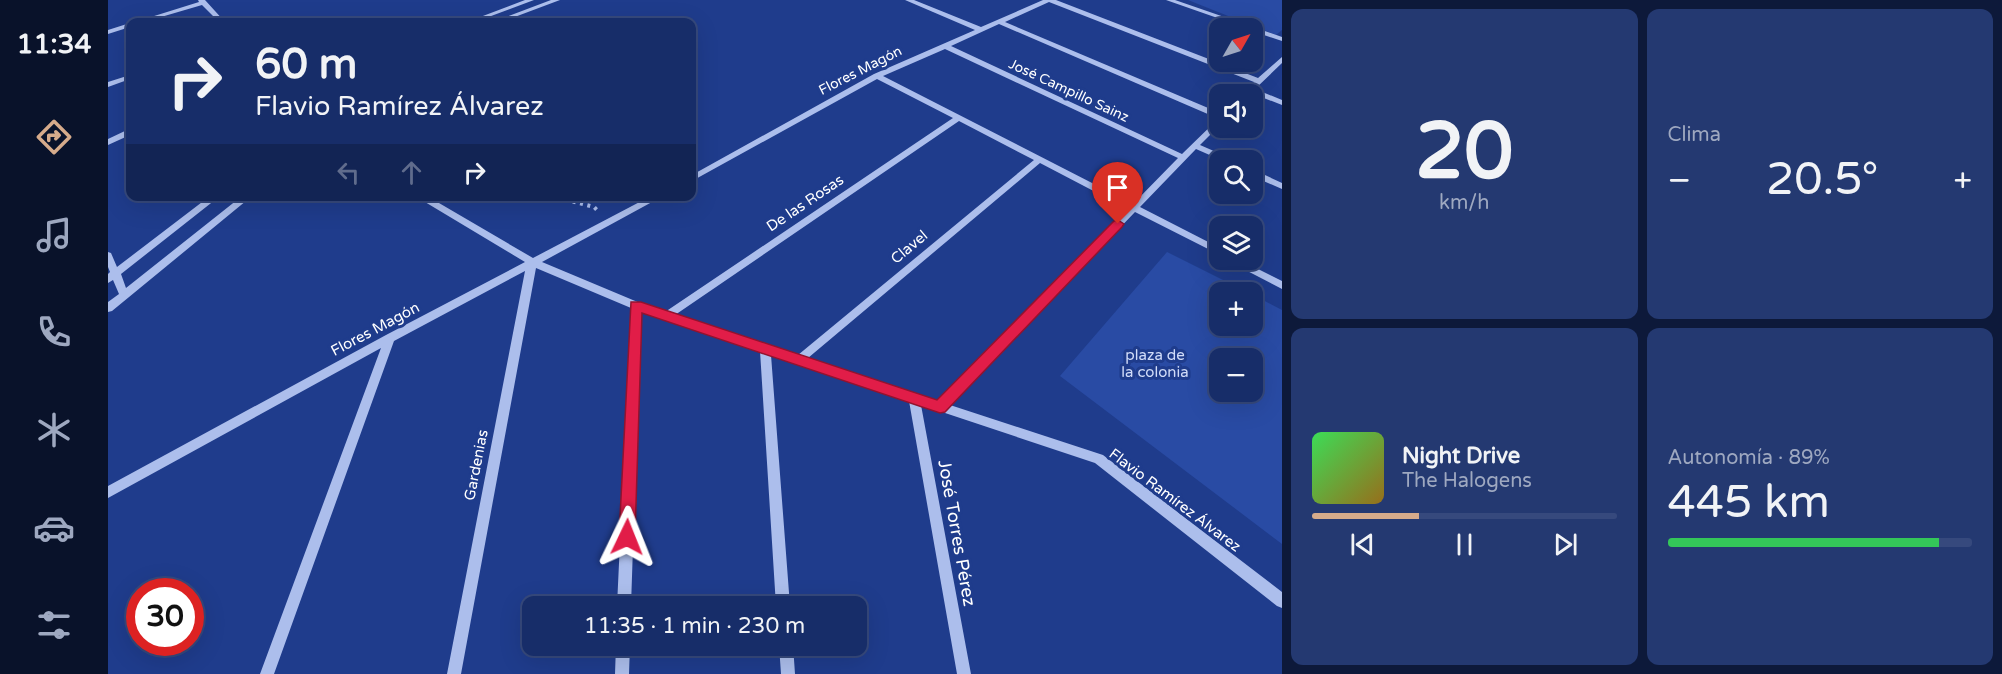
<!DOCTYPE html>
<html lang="es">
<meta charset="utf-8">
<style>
:root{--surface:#172d69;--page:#243971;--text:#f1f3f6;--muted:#9ea8c0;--line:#36497d;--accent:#d6ab8b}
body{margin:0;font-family:"Varela Round",sans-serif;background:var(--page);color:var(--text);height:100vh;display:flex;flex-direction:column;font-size:22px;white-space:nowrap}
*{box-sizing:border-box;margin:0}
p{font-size:20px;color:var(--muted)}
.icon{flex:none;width:33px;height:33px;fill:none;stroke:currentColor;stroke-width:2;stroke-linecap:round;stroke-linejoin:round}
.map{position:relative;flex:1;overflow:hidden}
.sheet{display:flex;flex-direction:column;gap:9px;padding:9px;background:#0d193a;width:720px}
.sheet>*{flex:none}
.guide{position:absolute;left:18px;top:18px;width:570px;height:183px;border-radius:12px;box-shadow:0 6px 24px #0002,0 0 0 2px var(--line);background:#172d69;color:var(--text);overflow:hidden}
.needle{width:39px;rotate:51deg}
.buttons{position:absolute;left:1101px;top:18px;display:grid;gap:12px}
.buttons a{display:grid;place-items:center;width:54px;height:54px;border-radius:12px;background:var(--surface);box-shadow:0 6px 24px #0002,0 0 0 2px var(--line);font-size:30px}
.speed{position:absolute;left:18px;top:578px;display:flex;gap:12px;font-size:30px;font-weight:700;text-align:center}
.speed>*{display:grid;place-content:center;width:78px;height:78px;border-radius:50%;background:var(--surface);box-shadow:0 6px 24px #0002,0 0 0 2px var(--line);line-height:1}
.speed .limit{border:9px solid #d22;background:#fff;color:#111}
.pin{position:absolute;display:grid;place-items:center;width:51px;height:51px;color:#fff;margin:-62px -26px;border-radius:50% 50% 50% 0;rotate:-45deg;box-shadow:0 0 6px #0007}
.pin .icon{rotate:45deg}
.me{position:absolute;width:66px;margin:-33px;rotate:2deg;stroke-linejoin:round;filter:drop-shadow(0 0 4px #0008)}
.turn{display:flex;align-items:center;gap:21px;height:126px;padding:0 30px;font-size:27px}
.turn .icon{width:78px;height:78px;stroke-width:2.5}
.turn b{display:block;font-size:42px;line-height:51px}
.lanes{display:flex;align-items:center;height:57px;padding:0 30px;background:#0003;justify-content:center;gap:30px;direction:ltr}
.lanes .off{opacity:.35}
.big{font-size:45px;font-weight:600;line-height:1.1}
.sheet .tile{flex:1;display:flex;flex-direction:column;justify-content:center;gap:9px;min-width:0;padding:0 21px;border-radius:12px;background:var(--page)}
.sheet .dial{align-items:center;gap:0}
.dial b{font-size:78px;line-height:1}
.song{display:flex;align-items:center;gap:18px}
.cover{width:72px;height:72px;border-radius:9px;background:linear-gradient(135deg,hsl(130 70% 55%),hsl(40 70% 35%))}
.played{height:6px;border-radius:3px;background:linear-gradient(90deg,var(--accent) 35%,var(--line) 35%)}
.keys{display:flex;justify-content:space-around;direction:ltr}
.heat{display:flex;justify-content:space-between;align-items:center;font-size:33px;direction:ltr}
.charge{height:9px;border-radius:4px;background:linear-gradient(90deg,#34c759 89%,var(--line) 0)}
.sheet .tiles{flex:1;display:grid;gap:9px;grid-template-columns:repeat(2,1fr)}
.trip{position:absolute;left:414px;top:596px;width:345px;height:60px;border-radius:12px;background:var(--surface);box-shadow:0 6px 24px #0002,0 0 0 2px var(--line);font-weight:600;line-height:60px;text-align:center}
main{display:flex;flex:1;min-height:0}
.menu{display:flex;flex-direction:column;width:108px;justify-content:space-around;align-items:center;background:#09122a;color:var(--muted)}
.menu .icon{width:42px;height:42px}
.menu .on{color:var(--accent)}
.menu b{font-size:27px;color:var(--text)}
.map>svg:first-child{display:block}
.green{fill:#294ba4;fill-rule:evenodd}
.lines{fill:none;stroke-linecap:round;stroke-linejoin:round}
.path{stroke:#acbeec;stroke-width:4;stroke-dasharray:3 4.5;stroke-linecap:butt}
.minor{fill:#acbeec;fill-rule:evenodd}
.route{fill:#e11d48;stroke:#92132f;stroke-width:1.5}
.labels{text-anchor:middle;stroke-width:6;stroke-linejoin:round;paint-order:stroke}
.far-street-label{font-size:14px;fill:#fff;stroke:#1f3c8c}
.street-label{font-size:15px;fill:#fff;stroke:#1f3c8c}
.park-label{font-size:15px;fill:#d1dcf9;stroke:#1f3c8c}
.near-street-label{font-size:18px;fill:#fff;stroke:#1f3c8c}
</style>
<main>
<nav class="menu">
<b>11:34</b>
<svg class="icon on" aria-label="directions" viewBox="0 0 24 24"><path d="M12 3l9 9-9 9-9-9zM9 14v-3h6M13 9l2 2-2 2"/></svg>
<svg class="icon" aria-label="music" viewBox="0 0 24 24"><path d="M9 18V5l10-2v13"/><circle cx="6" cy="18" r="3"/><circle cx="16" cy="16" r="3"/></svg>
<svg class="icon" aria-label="phone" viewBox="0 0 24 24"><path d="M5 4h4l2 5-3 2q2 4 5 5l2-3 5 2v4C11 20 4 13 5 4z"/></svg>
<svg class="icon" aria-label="climate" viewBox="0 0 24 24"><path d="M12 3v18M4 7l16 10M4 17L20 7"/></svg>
<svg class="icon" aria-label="car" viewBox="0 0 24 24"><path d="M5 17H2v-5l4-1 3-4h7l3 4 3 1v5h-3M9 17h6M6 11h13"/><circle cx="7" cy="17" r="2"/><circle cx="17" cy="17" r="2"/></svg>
<svg class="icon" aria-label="filters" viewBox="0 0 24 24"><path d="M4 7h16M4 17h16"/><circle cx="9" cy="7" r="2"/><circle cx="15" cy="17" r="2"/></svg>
</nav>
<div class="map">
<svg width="1174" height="674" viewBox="0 0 1174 674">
<rect width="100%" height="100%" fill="#1f3c8c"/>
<path class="green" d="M1080,0H1174V30L1168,35Z
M1059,252L1139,292H1112V326H1144L1145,295L1174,310V544L952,376ZM1112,358H1144V392H1112Z"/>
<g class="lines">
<path class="path" d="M443,196L486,207L490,211"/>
<path class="minor" d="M90,0H97L117,22H111L94,5L36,22H27L91,2Z
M417,0H426L367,22H359Z
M443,0H452L393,22H385Z
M797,0H806L873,27L935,0H948L1150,78L1174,57V63L1147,89L1174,100V105L1143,93L1135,94L1146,82L941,2L897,22L1112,113V125L1092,145L1122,158L1123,160H1113L1088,149L1032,207L1112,248V255L1027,212L842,405L995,455L1174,592V608L1169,606L987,463L813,405L863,674H849L801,401L663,355L682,606H668L652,351L533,312L523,606H509L523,308L428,268L353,674H339L417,271L286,341L166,674H152L273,348L0,498V486L278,335L417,262L307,196H319L425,258L543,196H555L434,262L532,303L557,312L845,118L769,79L584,181V175L766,74L867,30ZM891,24L1109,118H1111L1074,154L843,46ZM837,49L1070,158L1025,204L775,76ZM851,121L926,160L690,355L567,315ZM932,163L1020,209L830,401L700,358Z
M1058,0H1067L1174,37V41L1144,31V28H1138Z
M22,23V27L0,34V30Z
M22,75V79L0,87V82Z
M19,130H22V135L0,145V139Z
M1144,169L1174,183V189L1144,176Z
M102,196H112L13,274L18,288L134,196H144L4,311L0,312V302L11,294L5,280L0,283V274L2,272L0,267V252L3,253L9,267Z
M1120,260H1132L1174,281V289L1122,262Z
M508,645H522L521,674H507Z
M671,645H685L687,674H673Z"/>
</g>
<path class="route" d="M1010,220L1016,224L1014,227L837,412L832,413L534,313L527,537L525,542L519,545L513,542L511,537L523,302H533L829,400L1006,221Z"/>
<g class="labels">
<g class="far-street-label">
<text transform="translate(752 70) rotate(-27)" y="5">Flores Magón</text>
<text transform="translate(961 90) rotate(25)" y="5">José Campillo Sainz</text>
</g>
<g class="street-label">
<text transform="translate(697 203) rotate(-34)" y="5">De las Rosas</text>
<text transform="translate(801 247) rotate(-40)" y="5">Clavel</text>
<text transform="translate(267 329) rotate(-28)" y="5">Flores Magón</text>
<text transform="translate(368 465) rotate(-79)" y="5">Gardenias</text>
<text transform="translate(1067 500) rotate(37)" y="5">Flavio Ramírez Álvarez</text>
</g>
<g class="park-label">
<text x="1047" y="360">plaza de<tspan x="1047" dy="17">la colonia</tspan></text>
</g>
<g class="near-street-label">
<text transform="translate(849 533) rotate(80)" y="6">José Torres Pérez</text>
</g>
</g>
</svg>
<div class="buttons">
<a><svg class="needle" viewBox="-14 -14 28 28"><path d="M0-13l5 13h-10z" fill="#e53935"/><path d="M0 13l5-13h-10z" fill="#9ea8c0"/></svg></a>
<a><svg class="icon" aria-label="sound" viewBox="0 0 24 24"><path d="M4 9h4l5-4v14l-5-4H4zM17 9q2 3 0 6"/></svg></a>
<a><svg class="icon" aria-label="search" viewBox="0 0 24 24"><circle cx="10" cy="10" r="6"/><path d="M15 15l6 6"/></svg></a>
<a><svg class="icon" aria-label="layers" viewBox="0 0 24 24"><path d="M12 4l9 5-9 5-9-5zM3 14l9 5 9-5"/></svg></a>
<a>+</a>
<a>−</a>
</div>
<div class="speed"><div class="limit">30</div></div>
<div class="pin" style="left:1010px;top:224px;background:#d93025"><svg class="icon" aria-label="arrive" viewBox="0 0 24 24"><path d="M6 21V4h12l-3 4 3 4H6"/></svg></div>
<svg class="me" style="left:519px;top:537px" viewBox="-20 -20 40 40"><path d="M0-17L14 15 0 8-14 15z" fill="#e11d48" stroke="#fff" stroke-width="4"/></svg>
<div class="trip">11:35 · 1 min · 230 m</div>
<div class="guide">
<div class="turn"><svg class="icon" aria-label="right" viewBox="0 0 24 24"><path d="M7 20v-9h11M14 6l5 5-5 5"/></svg><div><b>60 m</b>Flavio Ramírez Álvarez</div></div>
<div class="lanes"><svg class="icon off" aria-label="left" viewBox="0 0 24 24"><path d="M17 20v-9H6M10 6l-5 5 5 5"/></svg><svg class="icon off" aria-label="ahead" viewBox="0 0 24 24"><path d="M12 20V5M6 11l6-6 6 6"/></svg><svg class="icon" aria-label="right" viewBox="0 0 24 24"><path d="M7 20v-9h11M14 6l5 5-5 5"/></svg></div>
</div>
</div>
<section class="sheet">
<div class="tiles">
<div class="tile dial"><b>20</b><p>km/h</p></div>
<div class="tile"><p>Clima</p>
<div class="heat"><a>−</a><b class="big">20.5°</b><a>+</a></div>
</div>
<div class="tile">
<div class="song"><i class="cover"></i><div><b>Night Drive</b><p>The Halogens</p></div></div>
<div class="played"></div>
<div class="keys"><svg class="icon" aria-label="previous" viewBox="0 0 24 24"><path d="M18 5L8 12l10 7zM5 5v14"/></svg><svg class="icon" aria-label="pause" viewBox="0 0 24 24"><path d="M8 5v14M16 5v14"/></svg><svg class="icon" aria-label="next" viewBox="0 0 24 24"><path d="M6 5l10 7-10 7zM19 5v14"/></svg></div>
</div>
<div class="tile"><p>Autonomía · 89%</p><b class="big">445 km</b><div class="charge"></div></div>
</div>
</section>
</main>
